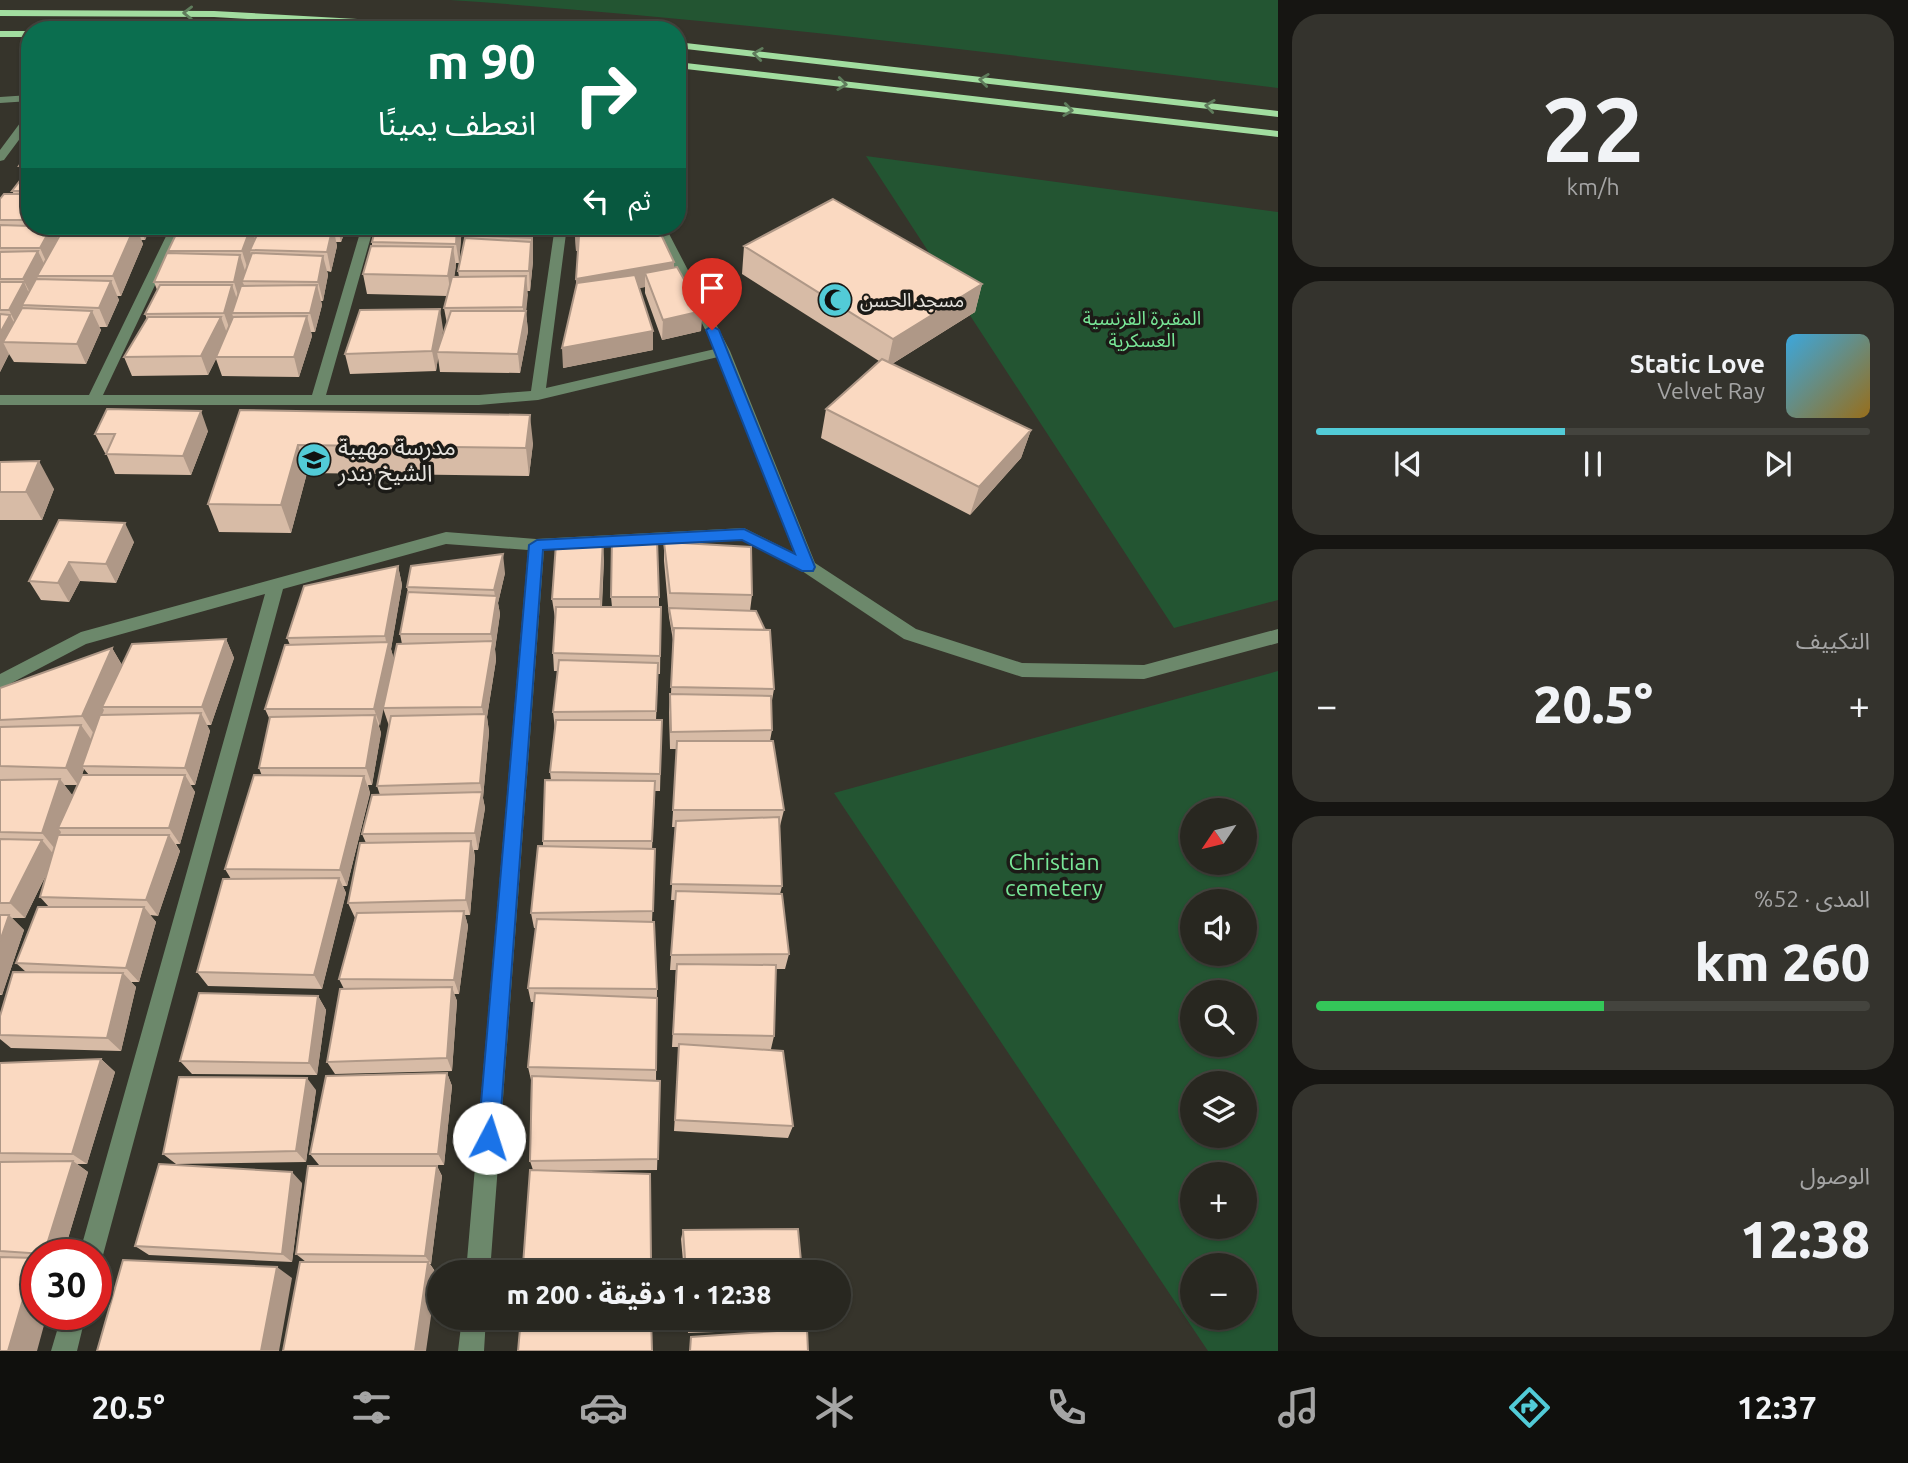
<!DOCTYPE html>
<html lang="ar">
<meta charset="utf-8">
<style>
:root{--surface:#282720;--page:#34332d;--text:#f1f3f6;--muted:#a5a5a5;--line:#44443e;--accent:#52cbd7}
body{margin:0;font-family:Ubuntu,"Noto Sans Arabic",sans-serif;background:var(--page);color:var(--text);direction:rtl;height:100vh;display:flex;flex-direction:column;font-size:26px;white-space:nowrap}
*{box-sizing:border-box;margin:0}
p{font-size:23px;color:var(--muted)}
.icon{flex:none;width:38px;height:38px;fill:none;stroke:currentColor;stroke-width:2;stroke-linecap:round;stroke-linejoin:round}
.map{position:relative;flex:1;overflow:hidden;direction:ltr}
.panel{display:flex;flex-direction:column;gap:14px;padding:14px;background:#161512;width:630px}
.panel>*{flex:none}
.banner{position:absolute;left:21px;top:21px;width:665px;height:214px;border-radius:28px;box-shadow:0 2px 5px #0004,0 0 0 2px var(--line);direction:rtl;background:#0b6e4f;color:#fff;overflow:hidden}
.needle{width:46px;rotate:235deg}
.fabs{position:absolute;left:1180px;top:798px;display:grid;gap:14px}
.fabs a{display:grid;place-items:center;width:77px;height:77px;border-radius:50%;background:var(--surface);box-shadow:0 2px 5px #0004,0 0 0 2px var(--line);font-size:35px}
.speed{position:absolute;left:21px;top:1239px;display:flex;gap:14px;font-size:35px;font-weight:700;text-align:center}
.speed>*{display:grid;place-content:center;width:91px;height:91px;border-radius:50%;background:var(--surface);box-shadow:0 2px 5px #0004,0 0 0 2px var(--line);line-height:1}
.speed .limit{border:10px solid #d22;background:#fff;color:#111}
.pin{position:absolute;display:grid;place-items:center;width:60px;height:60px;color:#fff;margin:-72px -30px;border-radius:50% 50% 50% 0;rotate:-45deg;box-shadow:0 0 7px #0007}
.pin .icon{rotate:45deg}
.me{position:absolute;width:77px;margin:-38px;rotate:5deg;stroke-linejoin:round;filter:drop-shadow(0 0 5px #0008)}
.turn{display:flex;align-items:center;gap:24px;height:147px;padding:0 35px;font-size:32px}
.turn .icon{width:91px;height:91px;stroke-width:2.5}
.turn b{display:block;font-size:49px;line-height:60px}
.then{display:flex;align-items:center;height:66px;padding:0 35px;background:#0003;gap:14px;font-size:26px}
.big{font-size:52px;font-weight:800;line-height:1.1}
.panel .widget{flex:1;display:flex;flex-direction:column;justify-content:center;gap:10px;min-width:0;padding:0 24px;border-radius:28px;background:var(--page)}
.panel .dial{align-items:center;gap:0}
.dial b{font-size:91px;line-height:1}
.song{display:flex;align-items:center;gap:21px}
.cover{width:84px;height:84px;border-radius:10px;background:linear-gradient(135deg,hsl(200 70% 55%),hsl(40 70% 35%))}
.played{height:7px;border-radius:4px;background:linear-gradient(90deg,var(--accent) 45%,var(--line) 45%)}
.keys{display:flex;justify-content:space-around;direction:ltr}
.heat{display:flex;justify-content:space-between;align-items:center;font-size:38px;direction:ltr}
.charge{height:10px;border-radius:5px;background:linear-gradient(90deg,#34c759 52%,var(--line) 0)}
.trip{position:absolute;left:427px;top:1260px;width:424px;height:70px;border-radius:35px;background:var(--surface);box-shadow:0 2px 5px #0004,0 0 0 2px var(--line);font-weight:800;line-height:70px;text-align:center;direction:rtl}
.menu{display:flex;height:112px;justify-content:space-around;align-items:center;background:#10100d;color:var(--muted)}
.menu .icon{width:49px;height:49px}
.menu .selected{color:var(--accent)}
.menu b{font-size:32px;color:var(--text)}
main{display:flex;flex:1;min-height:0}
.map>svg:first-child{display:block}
.green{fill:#235532;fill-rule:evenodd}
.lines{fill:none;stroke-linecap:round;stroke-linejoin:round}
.minor{fill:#6c886b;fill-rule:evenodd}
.major{fill:#a2dda0;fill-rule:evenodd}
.wall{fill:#d7bba6;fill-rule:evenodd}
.shaded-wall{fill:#af9887}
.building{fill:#fad9c1;stroke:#af9887;stroke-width:2}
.oneway{stroke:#5f7c5c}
.route{fill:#1a73e8;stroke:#114b97;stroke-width:2}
.labels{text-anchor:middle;stroke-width:7;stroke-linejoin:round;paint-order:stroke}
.far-poi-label{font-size:19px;fill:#e6e4df;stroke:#1c1b17;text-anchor:start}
.far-park-label{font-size:19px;fill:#78e697;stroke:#1c1b17}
.poi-label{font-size:23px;fill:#e6e4df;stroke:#1c1b17;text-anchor:start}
.park-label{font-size:23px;fill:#78e697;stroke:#1c1b17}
</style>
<main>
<section class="panel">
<div class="widget dial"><b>22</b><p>km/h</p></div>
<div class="widget">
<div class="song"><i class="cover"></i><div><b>Static Love</b><p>Velvet Ray</p></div></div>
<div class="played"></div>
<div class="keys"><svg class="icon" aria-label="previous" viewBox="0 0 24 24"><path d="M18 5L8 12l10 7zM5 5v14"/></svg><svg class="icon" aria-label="pause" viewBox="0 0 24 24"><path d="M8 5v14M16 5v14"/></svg><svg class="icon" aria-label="next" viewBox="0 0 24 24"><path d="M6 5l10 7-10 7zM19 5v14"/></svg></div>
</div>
<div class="widget"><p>التكييف</p>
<div class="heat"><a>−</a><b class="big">20.5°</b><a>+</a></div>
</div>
<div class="widget"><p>المدى · 52%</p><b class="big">260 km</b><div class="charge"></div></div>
<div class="widget"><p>الوصول</p><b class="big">12:38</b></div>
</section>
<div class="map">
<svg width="1278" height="1351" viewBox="0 0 1278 1351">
<rect width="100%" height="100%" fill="#36342b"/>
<path class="green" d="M450,0H1278V88C1003,54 727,19 450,0Z
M866,156L1278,212V600L1174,628Z
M1278,671V1351H1208L834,793ZM1192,810H1244V863H1192ZM1192,901H1244V954H1192ZM1192,992H1244V1045H1192ZM1192,1083H1244V1136H1192ZM1192,1174H1244V1227H1192ZM1192,1265H1244V1318H1192Z"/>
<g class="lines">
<path class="minor" d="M30,95V101L0,103V97Z
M30,114V125L4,160L0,161V150L26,115Z
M171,226H183L103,395H312L362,226H374L326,395H479L531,391L555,226H567L546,388L715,349L653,226H665L730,351L815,563L916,629L1022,663L1144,665L1278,629V643L1144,679L1022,677L904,639L802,571L742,540L544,550L490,1272H466L528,550L446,544L283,589L103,1255L96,1265V1255H79L265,594L86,644L0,689V674L81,632L446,532L536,539L744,528L794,553L718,357L538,400L479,405H0V395H89Z
M62,1314H86L77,1351H51Z
M462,1318H486L484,1351H458Z"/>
<path class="major" d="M0,10L214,11L501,27L506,30H442L214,17L0,16Z
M0,31H30V37H0Z
M677,42L1278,111V117L677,48Z
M677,62L1278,131V137L677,68Z"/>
</g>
<path class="wall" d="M30,150V226H151L145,240H141L143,244L121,296H117L119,300L107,327H99L101,330L86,364L14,362L9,354L0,372V199L14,194L12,191L24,175L19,166Z
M181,226H347L341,242H336L337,246L331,272L327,271L328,275L323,301H321L322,305L315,332H311L312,336L299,377L222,376L216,359L208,375L132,376L124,357L147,319L145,314L157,290L154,282L169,253L168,251L182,228Z
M376,226H462L459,263H456L454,277H459L458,271L465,238V235L533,226V261L530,291H527L526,312L528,331L520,373L440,372L438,358L436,371L350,374L345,354L443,329L441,342L447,324L444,308L447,296L367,294L363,274L372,246V242Z
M575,231L674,262V268L702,311L701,331L662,340L645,293V287L639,288L653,331V350L563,368L576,287L578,251H576Z
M744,246L982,284L975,312L892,364L1031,430L1021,458L970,515L821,438L826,409L879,361L742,274Z
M240,410L533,443L529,476L307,473L291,533L219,532L208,504Z
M208,431L191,475L115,474L106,453H105L95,434Z
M0,462L54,489L42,520H0Z
M59,520L134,542L116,583L80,581L69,602L41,600L29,581Z
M664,542L752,595L750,611L774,689L771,706L772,730L770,741L784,810L780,826H779L782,886L780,894L789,954L785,969H776L774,1036L771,1049L793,1126L788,1138L674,1131L679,1047H672L676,970H670L675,900H671L676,827H672L677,749H670L669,712L670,694H671L673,640L669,617L664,561Z
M604,558L602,607H612L611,597H659V607H661L660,674H658L656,720H662L660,791H655L652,849H655L652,922L657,989L656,1081H660L657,1170L559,1171L651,1261V1269L526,1272L523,1265L533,1170L530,1161L531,1080L528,1067L535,1002H531L528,988L536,928H534L531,913L543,846V841L551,780L550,772L555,730L553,712L558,671H554L553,653L555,618L552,599Z
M398,566L402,585L391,649L394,660L379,726L381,733L372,785H368L370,793L347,886H343L346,893L322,989L208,986L197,972L231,879L225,869L262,776L259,768L270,720L265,709L290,645L287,638Z
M505,573L498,603L500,614L495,649L496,660L487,717L489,732L483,798L485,808L478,850H474L475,857L470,915H465L468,926L459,994H454L457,1001L452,1071L335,1074L327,1062L344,989L339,979L355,918L348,903L366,843L362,834L380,795L377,786L389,726L383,708L402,644L400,634L408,593L407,587Z
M226,639L234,658L211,725H207L210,731L195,785H190L195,792L180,844H176L180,851L158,916L150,915L156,922L139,982H131L136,987L121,1051L11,1048L0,1039V1016L26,972L16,963L49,907L40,897L47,873L25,918H12L24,930L2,995H0V688L112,648L122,665ZM84,769L89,775L80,781ZM64,785H78L73,796Z
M318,996L326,1010L317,1075L192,1074L180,1061Z
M101,1059L115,1072L87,1164H77L88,1172L63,1255H37V1314L0,1351V1063Z
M447,1073L452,1086L444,1165H319L310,1154Z
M316,1090L306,1162L176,1164L163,1154Z
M437,1166L442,1176L431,1264H430L437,1274L306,1262L296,1254Z
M302,1183L292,1262L149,1255L135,1246Z
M683,1230L802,1272H684L681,1239Z
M687,1318H805L806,1322L801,1329L688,1333Z"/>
<path class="shaded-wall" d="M52,226L61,245L49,268L40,248Z
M135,226H136L143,244L121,296L113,276Z
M140,226H151L145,240Z
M254,226H264L259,244Z
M333,226L337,246L331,272L327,252Z
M337,226H347L341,242Z
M457,226H462L459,263L456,244Z
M531,226H533V261L530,291L529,271L531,243Z
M615,226H651V240L576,251L575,231Z
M251,227L257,246L250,250L252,258L248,270L242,251Z
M453,247L456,267L451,296L448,276Z
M38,251L47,270L37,276L40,284L33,299L23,279Z
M240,255L246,274L242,281L244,285L240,302L234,282Z
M323,256L328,275L323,301L318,282Z
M674,262V282L645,273V287L577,298L576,279Z
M526,276L528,295L526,312L528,331L520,373L518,354L524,322L523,307Z
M111,281L119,300L107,327L99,308Z
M24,282L33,302L22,305L27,314L19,330L9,310Z
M982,284L975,312L887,367L893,339Z
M232,285L239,305L232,313L234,320L231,333L224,313Z
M317,285L322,305L315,332L310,313Z
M440,309L443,329L439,352H437L438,358L436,371L432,351Z
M92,311L101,330L86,364L77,344Z
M702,311L701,331L662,340L663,320Z
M10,315L20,334L3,342L9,354L0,372V333Z
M307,316L312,336L299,377L294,357Z
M221,317L228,336L216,357V359L208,375L201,356Z
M653,331V350L563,368L562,348Z
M201,411L208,431L191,475L183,456Z
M530,415L533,443L529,476L526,448Z
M1031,430L1021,458L970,515L979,487Z
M298,445L307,473L291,533L281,505Z
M39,461L54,489L42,520L26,492Z
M125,523L134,542L116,583L106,564Z
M603,539L604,558L601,617L600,599Z
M503,554L505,573L498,603L500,614L495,649L496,660L487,717L489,732L483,798L485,808L478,850L475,833L482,793L480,783L485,725L482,707L493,645L491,634L496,603L494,590Z
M69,562L80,581L69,602L58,583Z
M398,566L402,585L391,649L394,660L380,726L374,709L387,647L385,636Z
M226,639L234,658L211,725L202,707Z
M112,648L123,667L102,707L104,710L94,734L82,716Z
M201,713L210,731L195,785L185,768Z
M375,715L381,733L372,785L366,768Z
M81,725L93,742L82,766L84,769L78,785L66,768Z
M185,775L195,792L180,844L169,828Z
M364,776L370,793L347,886L340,870Z
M60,779L73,796L58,828L61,832L55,849L42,833Z
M169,835L180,851L158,916L146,900Z
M42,840L55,856L25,918L10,903Z
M471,841L475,857L470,915L466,900Z
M339,878L346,893L322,989L314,975Z
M144,907L156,922L139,982L126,968Z
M464,911L468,926L459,994L454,980Z
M9,915L24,930L2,995L0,993V941Z
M123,973L136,987L121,1051L107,1038Z
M452,987L457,1001L452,1071L447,1058Z
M318,996L326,1010L317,1075L309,1063Z
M101,1059L115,1072L87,1164L72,1154Z
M447,1073L452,1086L444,1165L438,1154Z
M307,1078L316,1090L306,1162L296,1151Z
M73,1161L88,1172L63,1255H46L44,1254Z
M437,1166L442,1176L431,1264L425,1256Z
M292,1172L302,1183L292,1262L282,1254Z
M35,1258L37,1259V1314H47L37,1351H8Z
M428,1262L437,1274L426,1351H415Z
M277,1267L292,1278L279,1351H261Z"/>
<path class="building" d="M30,150V166H19Z
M29,169H30V191H12Z
M4,194H30V220H0V199Z
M833,199L982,284L893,339L744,246Z
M0,225L30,226H52L40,248H0Z
M65,226H135L113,276H37Z
M261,226H333L327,252L250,250Z
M376,226H457L456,244L372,242Z
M466,226H531V238L465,235Z
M576,226H615L575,231Z
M640,226H657L674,262L576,279L579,236Z
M251,227L242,251H168L179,228Z
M465,238L531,242L529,271H458Z
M371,246L453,247L448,276L363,274Z
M38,251L23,279H0V252Z
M167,253L240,255L234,282H154Z
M252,253L323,256L318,282L242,281Z
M677,267L702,311L663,320L645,273Z
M635,275L653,331L562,348L577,283Z
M526,276L523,307L444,308L452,277Z
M36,279L111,281L99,308L22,305Z
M0,282H24L9,310H0Z
M160,285H232L224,313L145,314Z
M317,285L310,313H232L241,286Z
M22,308L92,311L77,344L3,342Z
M440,309L432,351L345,354L360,310Z
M451,311H526L518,354L437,352Z
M0,314L10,315L0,333Z
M307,316L294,357H216L233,317Z
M148,317H221L201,356L124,357Z
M882,359L1031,430L979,487L826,409Z
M107,409L201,411L183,456L106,454L115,434H95Z
M240,410L530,415L526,448L298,445L281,505L208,504Z
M39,461L26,492H0V462Z
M59,520L125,523L106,564L69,562L58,583L29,581Z
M612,538L657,540L659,597H611Z
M603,539L600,599H552L556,544Z
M664,542L751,547L752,595L670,593Z
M503,554L494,590L407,587L411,566Z
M398,566L385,636L287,638L304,586Z
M408,592L497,596L491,634H400Z
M556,607H661L660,656L553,653Z
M669,608L756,611L765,630L674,628L673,631Z
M674,628L770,630L774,689L671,687Z
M226,639L202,707H102L132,644Z
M493,641L482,707L383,708L397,644Z
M389,642L374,709H265L285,645Z
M112,648L82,716L0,720V688Z
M559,660L658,663L656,711L553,712Z
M670,694L771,696L772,730L671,732Z
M201,713L185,768L82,766L100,715Z
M486,714L480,783L377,786L391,716Z
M375,715L366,768H259L270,717Z
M556,720H662L660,774L550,772Z
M81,725L66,768L0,766V727Z
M677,741H773L784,810H673Z
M82,775H185L169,828H58Z
M254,775L364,776L340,870L225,869Z
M60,779L42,833L0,832V780Z
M545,780L655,781L652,841H543Z
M482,792L475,833L362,834L372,795Z
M779,817L782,886L671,884L676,821Z
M58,835H169L146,900L40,897Z
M0,839L42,840L10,903H0Z
M471,841L466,900L348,903L360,843Z
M538,846L655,849L653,911L531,913Z
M339,878L314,975L197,972L223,879Z
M676,891L782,894L789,954L671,955Z
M38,907H144L126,968L16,963Z
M464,911L454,980L339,979L357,913Z
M0,915H9L0,941Z
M537,919L654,922L657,989L528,988Z
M677,964L776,965L774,1036L673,1034Z
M13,972L123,973L107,1038L0,1035V1016Z
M452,987L447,1058L327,1062L340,989Z
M199,993L318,996L309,1063L180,1061Z
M535,993L657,998L656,1070L528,1067Z
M679,1044L783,1051L793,1126L675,1120Z
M101,1059L72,1154L0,1153V1063Z
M447,1073L438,1154H310L326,1076Z
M532,1076L660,1081L658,1159L530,1161Z
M179,1077L307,1078L296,1151L163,1154Z
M73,1161L44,1254L0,1251V1162Z
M159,1164L292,1172L282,1254L135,1246Z
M308,1166H437L425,1256L296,1254Z
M530,1170L650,1174L651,1261L523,1265Z
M798,1229L802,1272H686L683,1230Z
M0,1257L35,1258L8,1351H0Z
M123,1260L277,1267L261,1351H97Z
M300,1262H428L415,1351H283Z
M521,1318H651L652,1351H518Z
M689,1318H805L806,1322L689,1326Z
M807,1329L808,1351H690L691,1337Z"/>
<defs><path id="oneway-chevron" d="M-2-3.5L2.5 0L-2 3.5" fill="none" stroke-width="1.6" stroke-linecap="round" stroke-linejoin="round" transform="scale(1.75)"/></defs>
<g class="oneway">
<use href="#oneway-chevron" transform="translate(188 13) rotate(-179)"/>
<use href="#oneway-chevron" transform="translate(758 54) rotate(-173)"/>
<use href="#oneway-chevron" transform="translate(984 80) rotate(-173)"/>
<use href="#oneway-chevron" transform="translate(842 84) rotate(7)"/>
<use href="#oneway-chevron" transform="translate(1210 106) rotate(-173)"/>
<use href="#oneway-chevron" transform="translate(1068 110) rotate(7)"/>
</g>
<path class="route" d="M712,326L719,330L815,567L813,571H802L742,540L543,550L499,1138L496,1145L489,1148L481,1145L478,1138L529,545L537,540L744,529L795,554L706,330Z"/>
<defs>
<g id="mosque-disc" transform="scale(1.75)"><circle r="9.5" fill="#52cbd7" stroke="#1c1b17"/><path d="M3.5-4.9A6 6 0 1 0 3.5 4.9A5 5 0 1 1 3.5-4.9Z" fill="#111"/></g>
<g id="school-disc" transform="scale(1.75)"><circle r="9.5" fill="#52cbd7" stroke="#1c1b17"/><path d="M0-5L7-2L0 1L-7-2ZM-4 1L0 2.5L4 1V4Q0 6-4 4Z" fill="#111"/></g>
</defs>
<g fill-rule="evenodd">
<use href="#mosque-disc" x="835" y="300"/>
<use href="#school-disc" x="314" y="460"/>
</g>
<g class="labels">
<g class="far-poi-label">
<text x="860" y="307">مسجد الحسن</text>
</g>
<g class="far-park-label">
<text x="1142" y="325">المقبرة الفرنسية<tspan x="1142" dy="22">العسكرية</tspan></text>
</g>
<g class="poi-label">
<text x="338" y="455">مدرسة مهيبة<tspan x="338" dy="26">الشيخ بندر</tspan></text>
</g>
<g class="park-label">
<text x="1054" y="870">Christian<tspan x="1054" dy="26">cemetery</tspan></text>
</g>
</g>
</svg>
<div class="fabs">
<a><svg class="needle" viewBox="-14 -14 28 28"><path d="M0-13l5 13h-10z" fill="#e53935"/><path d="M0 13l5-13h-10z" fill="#a5a5a5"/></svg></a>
<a><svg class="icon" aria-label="sound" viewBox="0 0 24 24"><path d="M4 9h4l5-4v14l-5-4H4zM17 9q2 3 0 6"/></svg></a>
<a><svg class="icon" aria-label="search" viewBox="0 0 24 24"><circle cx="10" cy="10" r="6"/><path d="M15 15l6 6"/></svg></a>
<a><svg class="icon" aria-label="layers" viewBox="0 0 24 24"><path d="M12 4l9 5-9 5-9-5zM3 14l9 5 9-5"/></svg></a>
<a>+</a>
<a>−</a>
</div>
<div class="speed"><div class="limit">30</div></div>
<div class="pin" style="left:712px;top:330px;background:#d93025"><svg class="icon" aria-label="arrive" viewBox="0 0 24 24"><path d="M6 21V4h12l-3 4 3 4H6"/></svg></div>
<svg class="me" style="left:489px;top:1138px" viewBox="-20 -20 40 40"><circle r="19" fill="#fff"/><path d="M0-13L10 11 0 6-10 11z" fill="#1a73e8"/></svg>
<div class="trip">12:38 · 1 دقيقة · 200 m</div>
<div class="banner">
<div class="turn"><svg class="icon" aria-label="right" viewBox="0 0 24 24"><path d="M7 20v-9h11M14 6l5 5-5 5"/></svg><div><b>90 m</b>انعطف يمينًا</div></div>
<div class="then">ثم<svg class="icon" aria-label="left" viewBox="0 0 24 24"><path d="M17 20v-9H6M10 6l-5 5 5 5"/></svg></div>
</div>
</div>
</main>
<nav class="menu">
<b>12:37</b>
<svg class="icon selected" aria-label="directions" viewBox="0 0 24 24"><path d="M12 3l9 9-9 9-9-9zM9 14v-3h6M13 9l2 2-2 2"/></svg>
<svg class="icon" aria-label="music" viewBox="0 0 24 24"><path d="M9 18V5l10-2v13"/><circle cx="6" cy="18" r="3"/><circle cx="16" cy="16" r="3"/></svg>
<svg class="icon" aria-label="phone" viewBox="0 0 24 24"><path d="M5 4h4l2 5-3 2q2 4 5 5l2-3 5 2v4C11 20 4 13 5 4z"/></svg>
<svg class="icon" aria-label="climate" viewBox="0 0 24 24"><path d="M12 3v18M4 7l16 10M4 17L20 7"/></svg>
<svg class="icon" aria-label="car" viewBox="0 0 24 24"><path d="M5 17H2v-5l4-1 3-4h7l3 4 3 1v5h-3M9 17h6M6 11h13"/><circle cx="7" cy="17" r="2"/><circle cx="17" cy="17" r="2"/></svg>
<svg class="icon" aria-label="filters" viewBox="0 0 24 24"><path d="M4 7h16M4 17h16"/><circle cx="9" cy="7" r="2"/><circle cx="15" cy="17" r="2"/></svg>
<b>20.5°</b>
</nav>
